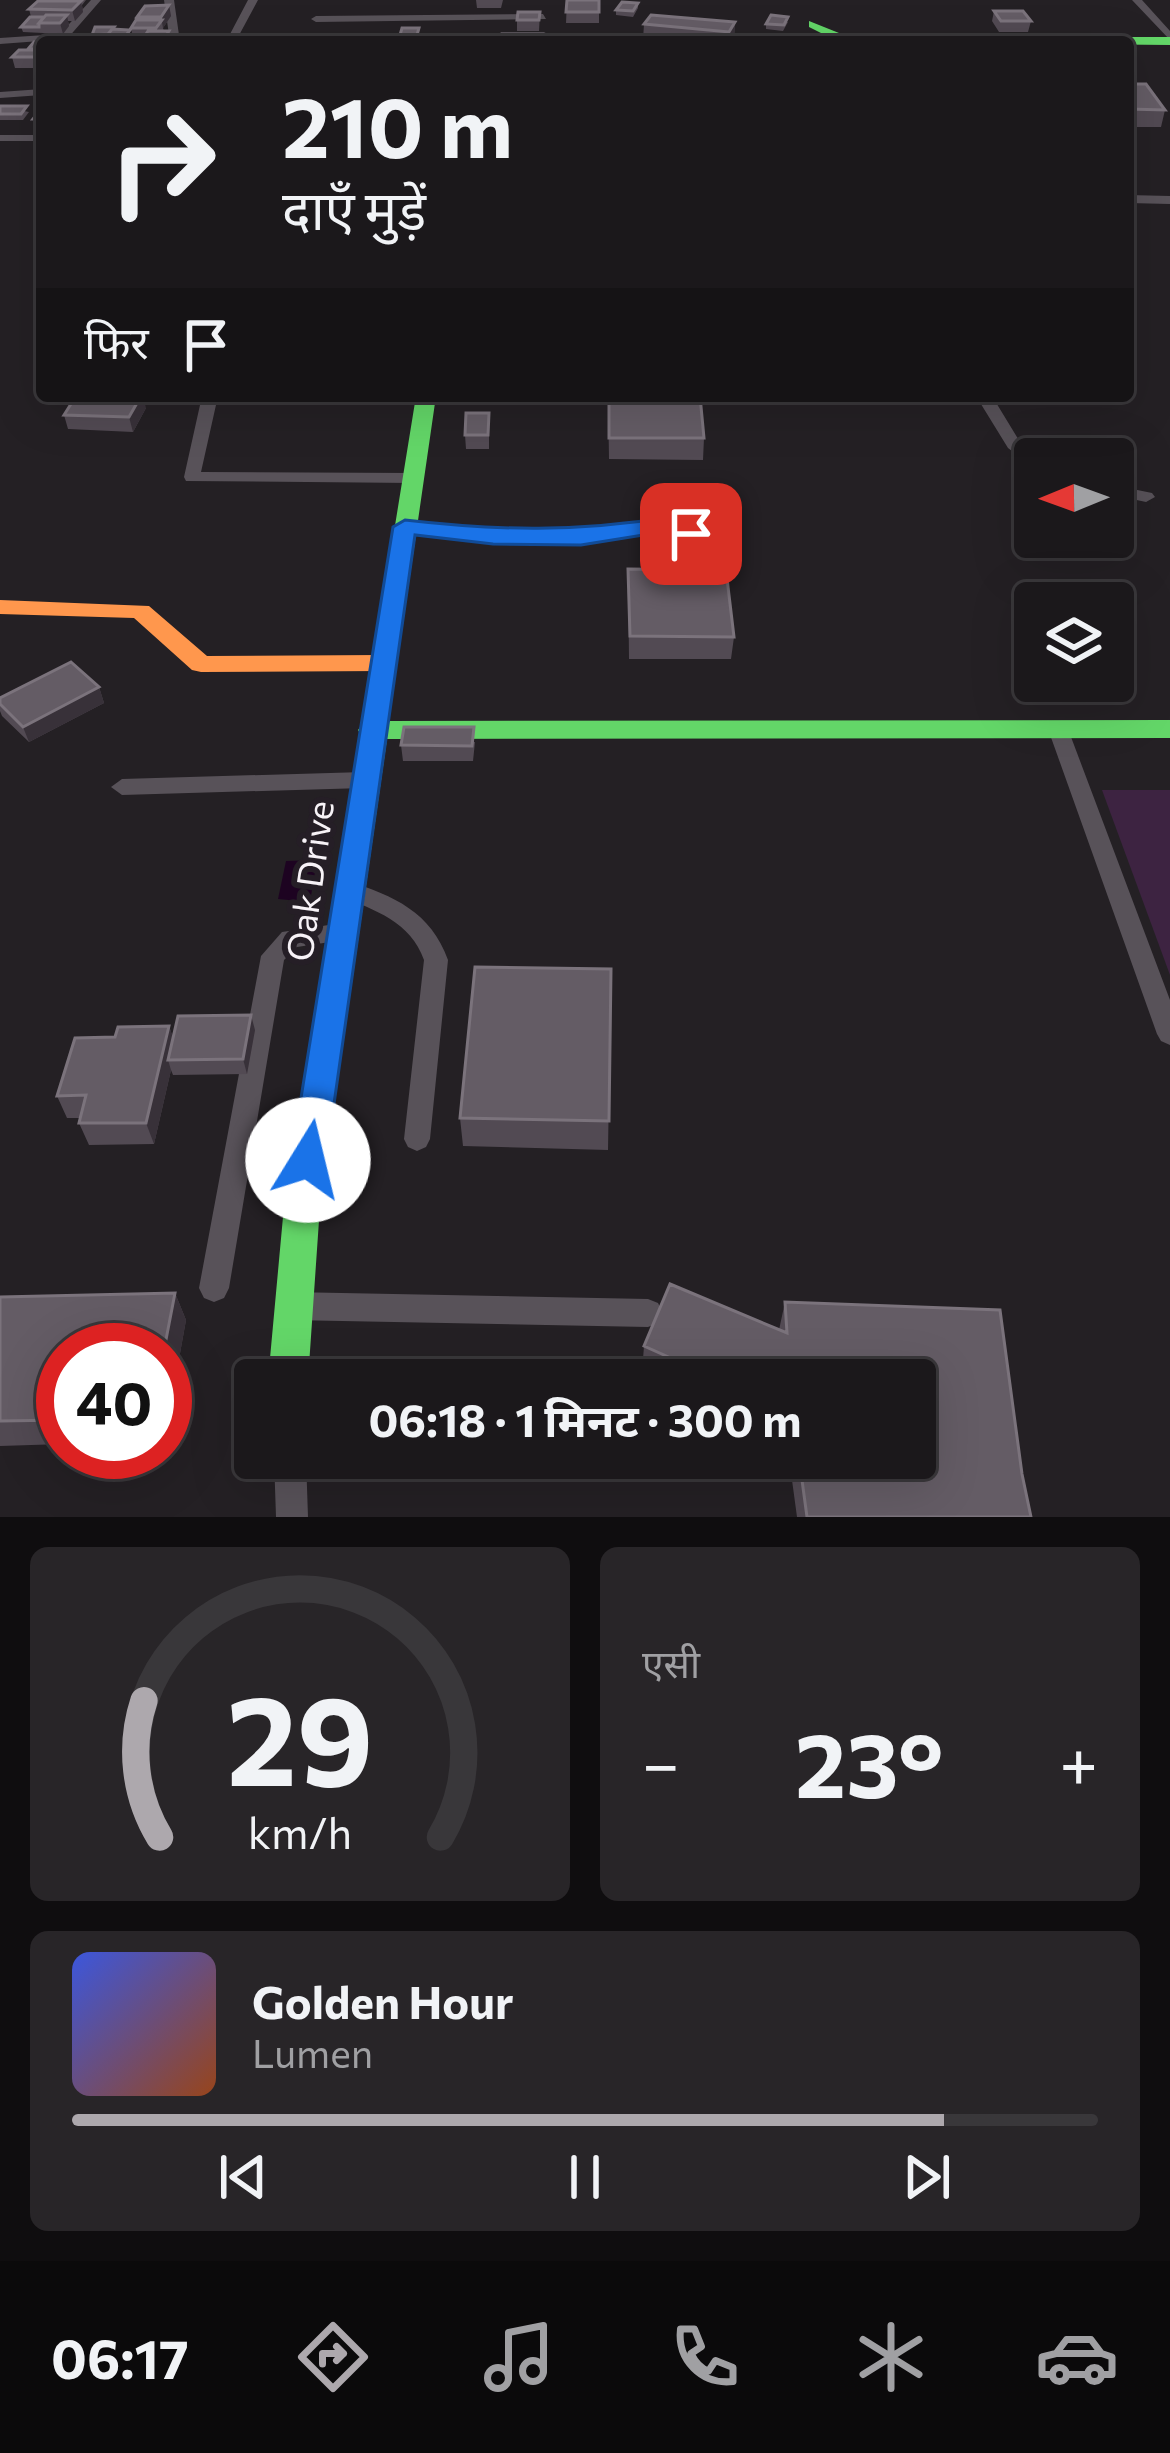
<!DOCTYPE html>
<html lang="hi">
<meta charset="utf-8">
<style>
:root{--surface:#1b181b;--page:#282528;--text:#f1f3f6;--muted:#a0a0a3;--line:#39373a;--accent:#ada8ad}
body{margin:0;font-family:Commissioner,"Noto Sans Devanagari",sans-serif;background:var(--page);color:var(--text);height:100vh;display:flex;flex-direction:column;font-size:45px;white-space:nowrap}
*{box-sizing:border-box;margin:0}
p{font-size:39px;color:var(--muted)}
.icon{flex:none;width:66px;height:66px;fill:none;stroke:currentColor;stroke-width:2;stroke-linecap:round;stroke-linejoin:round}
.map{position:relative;height:1517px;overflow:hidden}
.drawer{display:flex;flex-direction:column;gap:30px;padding:30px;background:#0f0d0f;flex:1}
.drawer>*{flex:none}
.banner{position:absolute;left:36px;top:36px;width:1098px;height:366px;border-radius:12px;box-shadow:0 12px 48px #0002,0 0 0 3px var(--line);background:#1b181b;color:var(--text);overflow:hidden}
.needle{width:78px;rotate:269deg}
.controls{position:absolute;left:1014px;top:438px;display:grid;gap:24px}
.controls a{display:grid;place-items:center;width:120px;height:120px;border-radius:12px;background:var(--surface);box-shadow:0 12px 48px #0002,0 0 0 3px var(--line);font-size:60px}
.speed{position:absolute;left:36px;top:1323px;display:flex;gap:24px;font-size:60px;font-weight:700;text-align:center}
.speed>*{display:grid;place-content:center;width:156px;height:156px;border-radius:50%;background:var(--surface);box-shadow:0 12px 48px #0002,0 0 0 3px var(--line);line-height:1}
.speed .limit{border:18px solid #d22;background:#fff;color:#111}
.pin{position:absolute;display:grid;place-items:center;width:102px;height:102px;color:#fff;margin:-51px;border-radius:24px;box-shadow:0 6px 18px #0006}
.me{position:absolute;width:132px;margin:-66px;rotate:9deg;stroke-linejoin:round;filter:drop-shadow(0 0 9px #0008)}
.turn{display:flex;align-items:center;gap:42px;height:252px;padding:0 48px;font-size:54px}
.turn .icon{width:156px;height:156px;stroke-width:2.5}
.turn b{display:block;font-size:84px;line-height:102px}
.then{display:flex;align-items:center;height:114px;padding:0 48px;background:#0003;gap:24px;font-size:45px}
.big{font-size:90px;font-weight:700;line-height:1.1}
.drawer .widget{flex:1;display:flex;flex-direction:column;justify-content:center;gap:18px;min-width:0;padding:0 42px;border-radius:18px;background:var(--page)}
.drawer .dial{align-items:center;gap:0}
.dial svg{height:312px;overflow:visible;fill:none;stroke:var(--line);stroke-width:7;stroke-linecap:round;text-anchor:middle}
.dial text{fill:var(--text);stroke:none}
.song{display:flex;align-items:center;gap:36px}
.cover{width:144px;height:144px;border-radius:18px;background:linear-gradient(135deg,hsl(230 70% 55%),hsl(20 70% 35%))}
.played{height:12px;border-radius:6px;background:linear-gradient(90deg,var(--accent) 85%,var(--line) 85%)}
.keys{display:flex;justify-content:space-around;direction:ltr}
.heat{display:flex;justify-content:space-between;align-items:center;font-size:66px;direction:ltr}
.drawer .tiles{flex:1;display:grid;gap:30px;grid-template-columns:1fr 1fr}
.widget:last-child{grid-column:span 2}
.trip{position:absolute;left:234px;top:1359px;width:702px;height:120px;border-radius:12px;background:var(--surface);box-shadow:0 12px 48px #0002,0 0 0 3px var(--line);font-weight:700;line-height:120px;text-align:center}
.dock{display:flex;height:192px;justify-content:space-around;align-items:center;background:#0b0a0b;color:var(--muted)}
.dock .icon{width:84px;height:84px}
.dock .current{color:var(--accent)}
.dock b{font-size:54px;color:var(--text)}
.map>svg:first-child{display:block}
.green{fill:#3d2341}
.water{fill:#1d0321}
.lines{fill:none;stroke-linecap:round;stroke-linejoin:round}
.street{fill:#585259;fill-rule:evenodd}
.fast{fill:#63d668;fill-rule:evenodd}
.slow{fill:#ff974d;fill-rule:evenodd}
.wall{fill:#524a53}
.shaded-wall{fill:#383139}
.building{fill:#645c65;stroke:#7b737c;stroke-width:3}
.route{fill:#1a73e8;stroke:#114b97;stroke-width:3}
.labels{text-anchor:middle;stroke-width:12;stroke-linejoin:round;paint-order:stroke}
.street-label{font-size:36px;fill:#f7f2f7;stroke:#251e26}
</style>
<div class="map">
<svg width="1170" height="1517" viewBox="0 0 1170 1517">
<rect width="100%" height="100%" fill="#242024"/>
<path class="green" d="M1102,790H1170V975Z"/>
<path class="water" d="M317,860L310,902L278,899L286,861Z"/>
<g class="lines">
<path class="street" d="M91,0H101L67,39L0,44V38L60,34Z
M164,0H174L180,42L229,36L248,0H258L237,39L232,42H170Z
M1132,0H1142L1170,31V40Z
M543,14L546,19L316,22L311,19L316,16Z
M501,32H544L549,35L544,38L497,37Z
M260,33H399L404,36L399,39L256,38Z
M42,89V95L0,98V92Z
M0,135H42V141H0Z
M1128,195L1170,196V204L1128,203Z
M1128,353L1135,357L1136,371L1128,376Z
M202,396H218L201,472L413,473L421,478L413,483L186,481L184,477Z
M590,396H678L670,401L611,406Z
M976,396H992L1020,442L1039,459H1035V469L1008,448Z
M1113,485L1152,493L1155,497L1146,502L1113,495Z
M668,519L694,525L702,554L699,558H687L680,532L668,529L555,546L504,544L405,532L396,527L405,522L504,534L555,535Z
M1058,722L1068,729L1170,1000V1045L1161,1041L1157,1034L1048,729Z
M364,772L375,780L364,788L122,795L111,787L122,779Z
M348,881C394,896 431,912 448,960L430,1139L426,1147L417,1151L408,1147L404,1139L424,960C411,922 375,910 340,896L336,890L340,884Z
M342,923L350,925L354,932L350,939L297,947L284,960L229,1288L224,1298L214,1302L204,1298L199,1288L261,956L282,932Z
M290,1292L648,1299L658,1303L663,1313L658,1323L648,1327L290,1320L280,1316L275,1306L280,1296Z
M274,1458H306L308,1517H276Z"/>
<path class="fast" d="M809,21L849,37H1170V45L839,42L809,27Z
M416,396H436L389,721L1170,720V738L387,739L320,1206L308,1380H268L284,1206L361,735L358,730L363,723Z"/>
<path class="slow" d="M0,600L149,606L207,656L382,655L395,663L382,671L201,672L192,670L134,618L0,614Z"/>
</g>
<path class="wall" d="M86,0L82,5L83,12L75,21H68L69,26L63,34L23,32L21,27L31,17L29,9L38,1Z
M476,0H503L501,8H477Z
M567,0H599V23H566Z
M638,3V8L633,17L616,15V10Z
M169,5L171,16L163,28L164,31L143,39H133L131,28L138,20L137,17Z
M994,11L1031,21L1028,32H999L992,21Z
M540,12L539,31H517V20Z
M735,22L734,38L731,42L643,40L644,24Z
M788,22L783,31L766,29V24Z
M114,27V29L133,41L131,42L93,40L92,35Z
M42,42V68H15L12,57Z
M1128,84L1165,110L1161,127H1128Z
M0,106L29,112L23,120H0Z
M42,108V131H36L33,119Z
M608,396L704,438L703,460L609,459Z
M146,408L133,432L68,429L64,415Z
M489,413V449H466L465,435Z
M628,569L734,637L731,659H629Z
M99,687L104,703L29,742L2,716L0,711V698Z
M475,742L473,761H403L401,745Z
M611,969L608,1150L463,1146L460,1118Z
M169,1026L173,1038L255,1030L247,1074L173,1075L171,1070L154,1144L89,1145L79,1123L80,1118H67L57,1096L115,1037Z
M670,1284L779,1330L785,1302L1000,1310L1022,1474L1031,1517H797L789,1458H915V1380H661L642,1372L644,1346Z
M175,1293L186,1320L165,1437V1350H63V1444L0,1446V1297Z"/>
<path class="shaded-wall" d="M81,1L83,12L75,21L72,10Z
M169,5L171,16L163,28L161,17Z
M67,15L69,26L63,34L60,23Z
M735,22L734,38L731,42H728L729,32Z
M130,30L131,42H121Z
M141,396H143L146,408L133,432L129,417Z
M99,687L104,703L29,742L23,727Z
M251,1015L255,1030L247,1074L243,1059Z
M169,1026L177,1049L168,1060L171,1070L154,1144L146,1123Z
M175,1293L186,1320L165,1437V1350Z"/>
<path class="building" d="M567,0H599V12H566Z
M38,1H81L72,10L29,9Z
M622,2L638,3L633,11L616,10Z
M169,5L161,17H137L145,6Z
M994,11H1023L1031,21H1001Z
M518,12H540L539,20H517Z
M46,15H67L60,23H39Z
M651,15L735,22L729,32L644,24Z
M771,15L788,17L784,25L766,24Z
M30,17H44L39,23V27H21Z
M136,20H162L156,28H131Z
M95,27H114L108,34L92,35Z
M402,28H419L415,42H398Z
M112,29L130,30L121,42H102Z
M148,31H169L162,42H141Z
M447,35H460L459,42H446Z
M960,38H992L994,42H963Z
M586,39L611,42H582Z
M68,41L42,42V49H28L34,42Z
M19,50H42V57H12Z
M1128,84H1146L1165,110L1128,109Z
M0,106H27L21,114H0Z
M42,108V119H33Z
M76,396H141L129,417L64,415Z
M609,396H700L704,438H609Z
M466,413H489L488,435H465Z
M628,569L726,570L734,637L630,636Z
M71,662L99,687L23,727L0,704V698Z
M404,727H474L472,746L401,745Z
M475,967L611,969L609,1121L460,1118Z
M251,1015L243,1059L168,1060L178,1016Z
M169,1026L146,1123H79L86,1095L57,1096L75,1038L115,1037L118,1027Z
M670,1284L787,1333L785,1302L1000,1310L1022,1474L1031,1517H807L799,1458H915V1380H720L644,1346Z
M175,1293L164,1350H63V1420L0,1421V1297Z"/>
<path class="route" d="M671,517L702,534L691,541L668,531L581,545L493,544L415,535L326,1160L321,1172L308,1176L296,1172L291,1160L393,527L405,520C500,531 576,532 671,517Z"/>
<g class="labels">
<g class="street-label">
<text transform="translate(310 881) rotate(-82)" y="13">Oak Drive</text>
</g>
</g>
</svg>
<div class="controls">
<a><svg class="needle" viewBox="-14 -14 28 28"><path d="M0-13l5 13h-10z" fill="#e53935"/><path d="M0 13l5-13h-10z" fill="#a0a0a3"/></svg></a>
<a><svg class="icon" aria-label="layers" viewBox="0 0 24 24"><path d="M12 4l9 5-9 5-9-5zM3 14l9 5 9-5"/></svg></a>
</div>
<div class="speed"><div class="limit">40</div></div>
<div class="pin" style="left:691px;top:534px;background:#d93025"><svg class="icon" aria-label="arrive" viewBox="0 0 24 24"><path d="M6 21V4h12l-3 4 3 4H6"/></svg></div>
<svg class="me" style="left:308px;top:1160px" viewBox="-20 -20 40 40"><circle r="19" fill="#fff"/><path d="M0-13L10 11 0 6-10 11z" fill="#1a73e8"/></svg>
<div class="trip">06:18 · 1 मिनट · 300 m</div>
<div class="banner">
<div class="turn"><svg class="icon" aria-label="right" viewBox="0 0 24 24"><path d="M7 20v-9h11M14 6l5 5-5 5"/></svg><div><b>210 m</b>दाएँ मुड़ें</div></div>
<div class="then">फिर<svg class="icon" aria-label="arrive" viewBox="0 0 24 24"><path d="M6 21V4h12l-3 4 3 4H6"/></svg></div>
</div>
</div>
<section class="drawer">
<div class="tiles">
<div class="widget dial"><svg viewBox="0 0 100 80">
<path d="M14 69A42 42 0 1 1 86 69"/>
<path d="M14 69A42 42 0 0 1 10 34" stroke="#ada8ad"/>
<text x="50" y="56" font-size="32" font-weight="700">29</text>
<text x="50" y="72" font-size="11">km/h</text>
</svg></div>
<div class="widget"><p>एसी</p>
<div class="heat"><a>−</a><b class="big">23°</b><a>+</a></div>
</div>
<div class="widget">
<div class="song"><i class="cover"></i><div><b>Golden Hour</b><p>Lumen</p></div></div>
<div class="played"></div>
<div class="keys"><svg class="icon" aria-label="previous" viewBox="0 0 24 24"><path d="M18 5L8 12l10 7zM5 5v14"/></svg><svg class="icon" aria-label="pause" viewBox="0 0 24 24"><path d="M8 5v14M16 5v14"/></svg><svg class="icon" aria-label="next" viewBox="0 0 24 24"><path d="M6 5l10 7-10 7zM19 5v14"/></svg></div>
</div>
</div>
</section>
<nav class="dock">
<b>06:17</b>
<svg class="icon current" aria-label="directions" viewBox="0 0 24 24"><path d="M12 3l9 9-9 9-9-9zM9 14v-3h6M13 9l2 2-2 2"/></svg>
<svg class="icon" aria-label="music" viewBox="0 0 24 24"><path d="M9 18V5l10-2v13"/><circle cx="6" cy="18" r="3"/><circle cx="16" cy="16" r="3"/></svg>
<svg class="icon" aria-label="phone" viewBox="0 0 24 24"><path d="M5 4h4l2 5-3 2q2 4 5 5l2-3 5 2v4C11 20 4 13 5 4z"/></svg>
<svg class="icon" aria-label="climate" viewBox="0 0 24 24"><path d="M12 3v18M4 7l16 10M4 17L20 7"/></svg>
<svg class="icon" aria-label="car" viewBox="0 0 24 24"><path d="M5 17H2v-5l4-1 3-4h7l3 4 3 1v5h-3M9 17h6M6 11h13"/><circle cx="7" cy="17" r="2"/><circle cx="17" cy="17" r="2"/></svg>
</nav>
